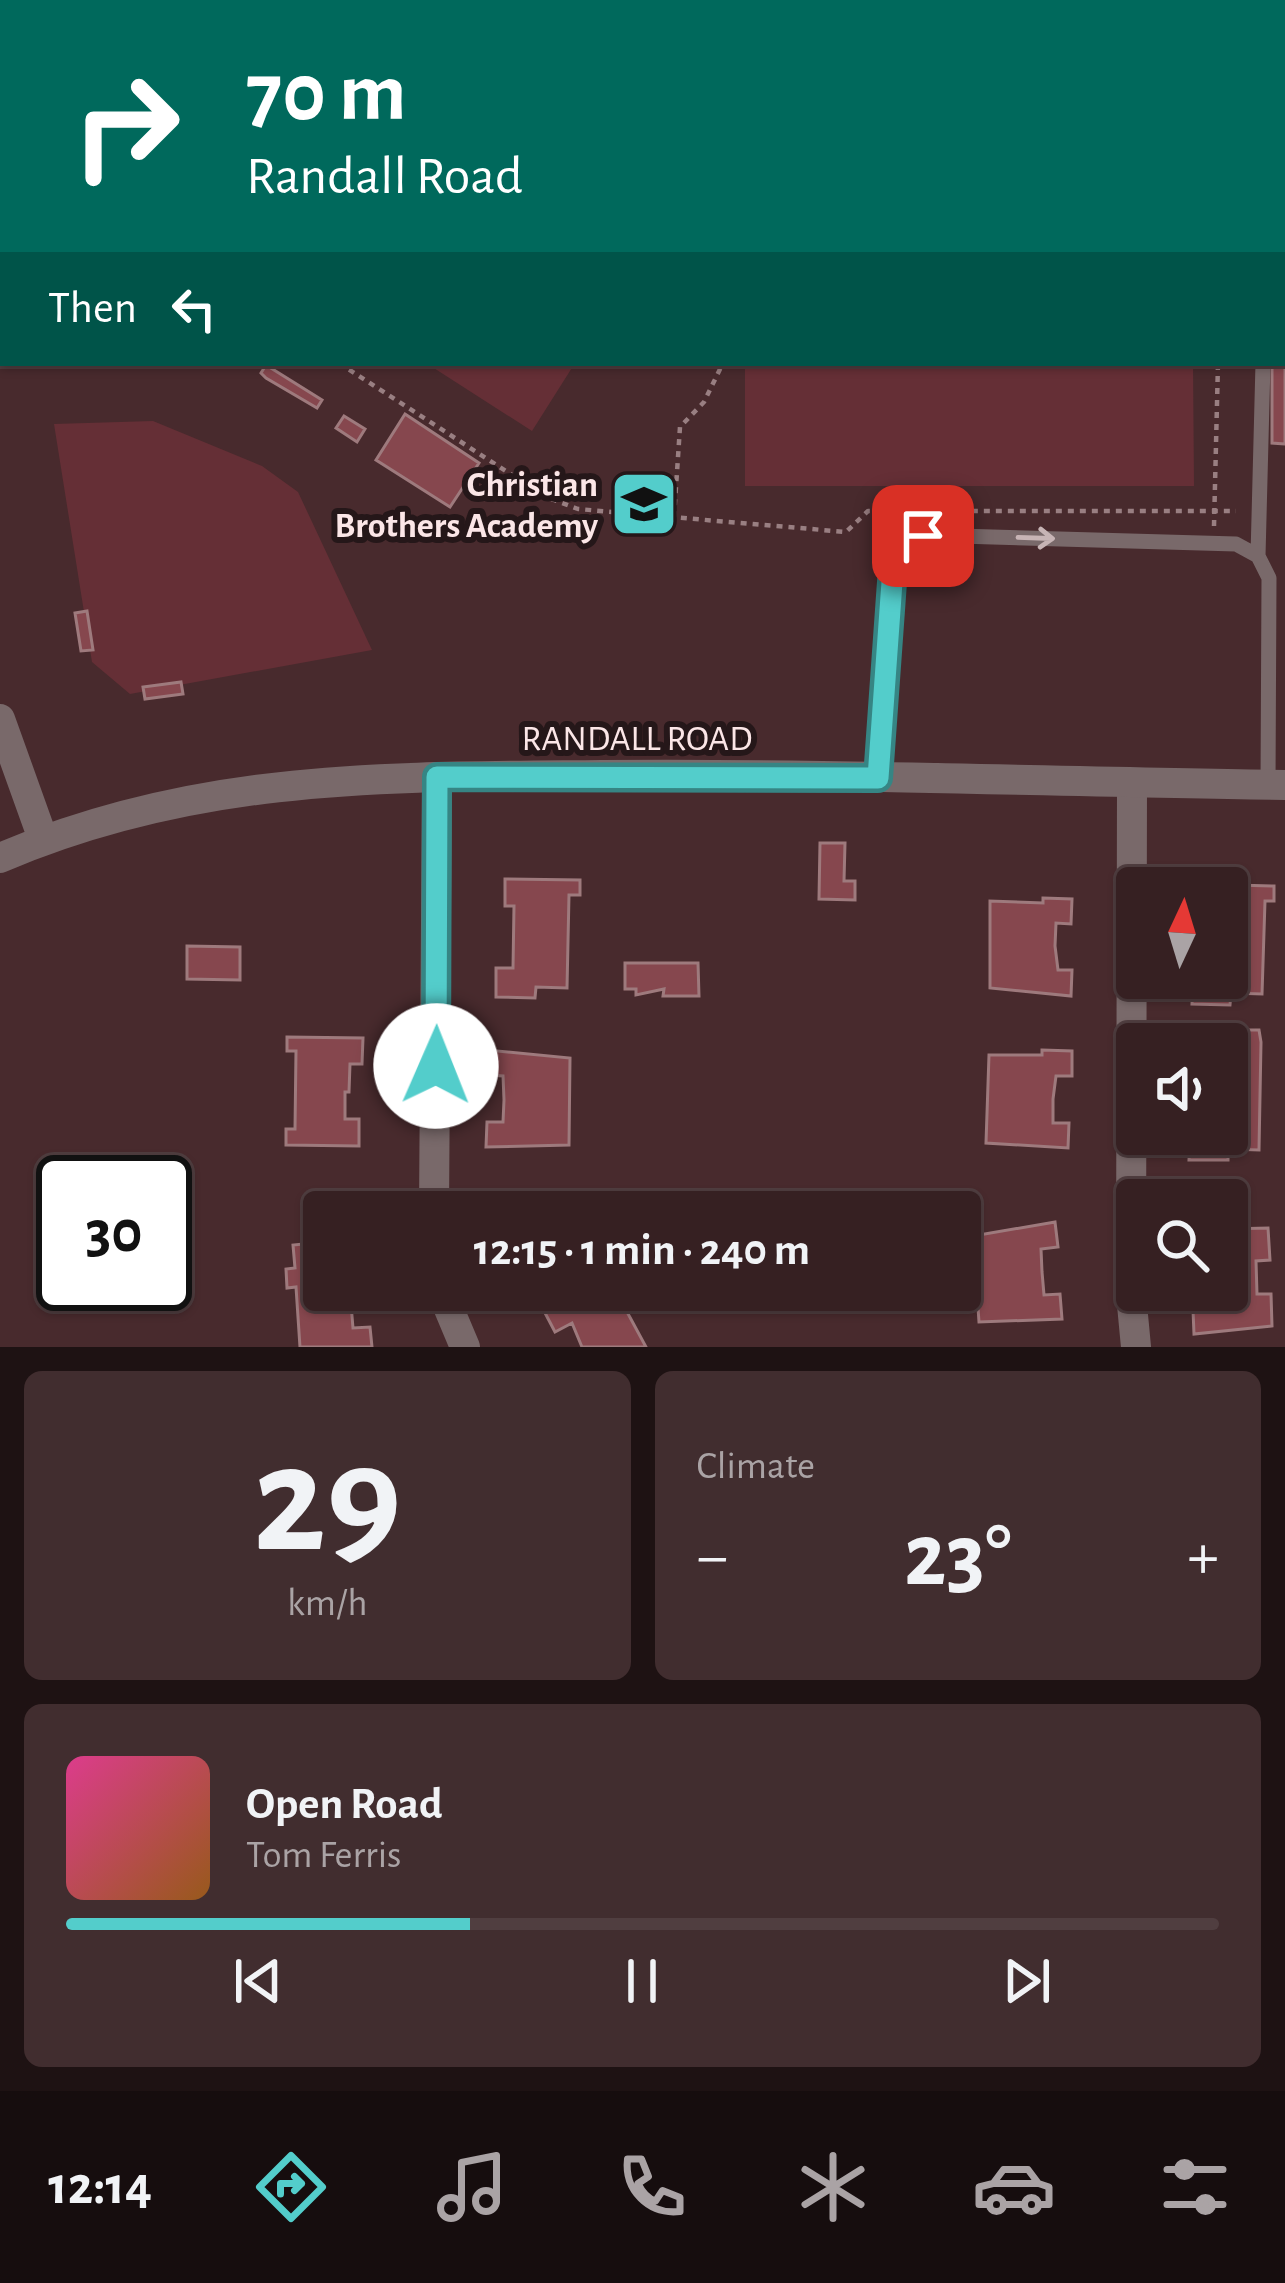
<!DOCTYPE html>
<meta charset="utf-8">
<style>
:root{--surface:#362022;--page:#412d2f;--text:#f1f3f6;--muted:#aaa3a5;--line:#503e40;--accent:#53cdcb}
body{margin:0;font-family:"Alegreya Sans",sans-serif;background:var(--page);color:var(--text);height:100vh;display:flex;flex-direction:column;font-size:45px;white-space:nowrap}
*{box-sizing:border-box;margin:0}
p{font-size:39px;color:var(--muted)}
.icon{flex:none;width:66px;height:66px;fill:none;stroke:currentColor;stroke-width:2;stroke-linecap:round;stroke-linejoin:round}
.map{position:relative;height:1347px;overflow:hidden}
.side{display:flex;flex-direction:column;gap:24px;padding:24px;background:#1e1213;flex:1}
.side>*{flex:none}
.hud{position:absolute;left:0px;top:0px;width:1287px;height:366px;box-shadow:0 3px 9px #0004,0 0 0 3px var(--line);background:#00695c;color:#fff;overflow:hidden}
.needle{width:78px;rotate:4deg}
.fabs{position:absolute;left:1116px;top:867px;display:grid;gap:24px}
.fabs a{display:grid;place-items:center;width:132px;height:132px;border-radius:12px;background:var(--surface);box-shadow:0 3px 9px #0004,0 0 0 3px var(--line);font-size:60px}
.speed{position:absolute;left:36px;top:1155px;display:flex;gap:24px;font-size:60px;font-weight:700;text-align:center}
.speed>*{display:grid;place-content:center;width:156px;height:156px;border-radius:50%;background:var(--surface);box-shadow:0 3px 9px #0004,0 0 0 3px var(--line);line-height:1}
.speed .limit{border:6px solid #111;border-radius:18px;background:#fff;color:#111}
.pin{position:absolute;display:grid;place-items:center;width:102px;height:102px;color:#fff;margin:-51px;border-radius:24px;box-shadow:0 6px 18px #0006}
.me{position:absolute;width:132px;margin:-66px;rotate:1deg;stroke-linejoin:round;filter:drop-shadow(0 0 9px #0008)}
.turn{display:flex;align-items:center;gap:42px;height:252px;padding:0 48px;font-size:54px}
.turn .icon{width:156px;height:156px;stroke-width:2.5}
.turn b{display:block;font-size:84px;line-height:102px}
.then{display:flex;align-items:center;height:114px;padding:0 48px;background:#0003;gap:24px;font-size:45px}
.big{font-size:90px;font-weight:600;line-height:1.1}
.side .card{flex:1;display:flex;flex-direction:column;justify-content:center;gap:18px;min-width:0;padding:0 42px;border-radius:18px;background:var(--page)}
.side .dial{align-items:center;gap:0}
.dial b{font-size:156px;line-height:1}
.song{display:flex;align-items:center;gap:36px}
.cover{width:144px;height:144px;border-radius:18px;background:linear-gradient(135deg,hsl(330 70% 55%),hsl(30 70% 35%))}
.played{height:12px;border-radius:6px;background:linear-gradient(90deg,var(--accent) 35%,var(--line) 35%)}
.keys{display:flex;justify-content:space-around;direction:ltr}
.heat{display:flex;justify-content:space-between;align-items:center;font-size:66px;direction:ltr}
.side .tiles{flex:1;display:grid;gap:24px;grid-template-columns:1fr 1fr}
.card:last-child{grid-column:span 2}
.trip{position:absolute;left:303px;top:1191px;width:678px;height:120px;border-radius:12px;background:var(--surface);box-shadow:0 3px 9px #0004,0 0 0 3px var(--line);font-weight:600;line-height:120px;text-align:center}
.tabs{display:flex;height:192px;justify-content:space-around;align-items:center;background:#160d0e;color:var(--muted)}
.tabs .icon{width:84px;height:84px}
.tabs .current{color:var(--accent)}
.tabs b{font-size:54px;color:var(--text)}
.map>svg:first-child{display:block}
.green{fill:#652f36}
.building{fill:#86474e;stroke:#9e7a7d;stroke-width:3}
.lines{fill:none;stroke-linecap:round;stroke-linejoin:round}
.path{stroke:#997f82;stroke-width:4.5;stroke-dasharray:6 6;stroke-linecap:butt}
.service{stroke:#79696a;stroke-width:15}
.minor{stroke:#79696a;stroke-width:30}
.tertiary{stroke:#79696a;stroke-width:30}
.oneway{stroke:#c7b4b5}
.route-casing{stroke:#368584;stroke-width:30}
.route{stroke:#53cdcb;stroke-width:21}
.labels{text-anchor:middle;stroke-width:12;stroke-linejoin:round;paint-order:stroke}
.poi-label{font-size:36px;font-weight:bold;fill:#fbe6e7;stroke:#251719;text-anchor:end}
.street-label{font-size:36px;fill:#fbe6e7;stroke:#251719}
</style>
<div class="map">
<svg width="1285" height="1347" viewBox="0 0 1285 1347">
<rect width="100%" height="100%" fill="#482a2d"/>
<path class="green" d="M568,0H1285V109L1284,3Z
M426,363H575L532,431Z
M745,363H1193L1194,486H745Z
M153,421L262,466L298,492L372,650L130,694L92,662L54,424Z"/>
<path class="building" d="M1285,206V444L1272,443V363H1284Z
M266,365L322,400L317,408L266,378L261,373Z
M405,414L479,463L450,507L376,460Z
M344,416L365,429L357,442L336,428Z
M87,611L93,650L81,651L75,613Z
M181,682L183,694L145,699L143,687Z
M820,843H845L844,881H855V900L819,899Z
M505,879L580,880V895H569L567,988L536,987L535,998L496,997V968H513L514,906H505Z
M1198,884L1274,886V901H1265L1262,994L1231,993L1230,1005L1192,1004L1193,978H1227V888Z
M1043,898L1072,899L1071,924L1056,923L1055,946L1058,970H1072L1071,996L990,988V901L1043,903Z
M187,946L240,947V980L187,979Z
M625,963H698L699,996H663L664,989L636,995V989H625Z
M1244,1030H1259L1261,1042L1259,1150L1228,1149V1160H1189L1190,1134H1227V1044L1194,1041L1244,1042Z
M287,1037L363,1038L362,1064H350L349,1092H345V1119H359V1146L286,1145V1129H295L296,1051H287Z
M487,1050L570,1058L569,1145L486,1147L487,1122H503L504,1100L503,1076L487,1075Z
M1042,1050L1072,1051V1076H1056L1053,1099V1123H1069L1068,1148L986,1143L989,1055H1042Z
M1055,1222L1058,1247L1041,1249L1042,1272L1044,1295L1060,1294L1062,1319L979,1322L973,1236Z
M1268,1228L1270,1260L1256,1261L1257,1294H1271L1272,1326L1194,1334L1193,1310L1213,1309V1297L1193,1298L1192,1290H1227V1229Z
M324,1242V1290H372L350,1292L353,1328L370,1327L372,1347H300L296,1287L287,1288L286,1269L295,1268L293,1245Z
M559,1290H621L619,1297L646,1347H582L572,1323L555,1332L543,1309L563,1298Z"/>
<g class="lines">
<path class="path" d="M339,363L546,497L578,509L846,532L868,511H1236
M674,517L680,427L704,402L723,363
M1214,526L1218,363"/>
<path class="service" d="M533,0L539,3
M1284,191L1285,190
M1258,556L1263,363
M877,778L893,569C907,537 927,536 959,536L1236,544L1258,556L1269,578L1268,785"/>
<path class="minor" d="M1132,783L1131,1294L1136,1347
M434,1212L437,777
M441,1290L465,1347"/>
<path class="tertiary" d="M0,719L43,839
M0,858C199,773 390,777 601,775C829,773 1057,782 1285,785"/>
</g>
<defs><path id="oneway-shaft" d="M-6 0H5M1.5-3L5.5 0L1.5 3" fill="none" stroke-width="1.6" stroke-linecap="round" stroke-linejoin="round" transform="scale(3)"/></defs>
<use class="oneway" href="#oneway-shaft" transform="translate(1036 538) rotate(2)"/>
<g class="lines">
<g class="route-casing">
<path id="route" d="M436,1066L437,777L878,778L893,568L902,550L923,536"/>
</g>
<use href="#route" class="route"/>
</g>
<defs>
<g id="school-square" transform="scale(3.45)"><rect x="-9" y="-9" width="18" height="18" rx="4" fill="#53cdcb" stroke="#251719"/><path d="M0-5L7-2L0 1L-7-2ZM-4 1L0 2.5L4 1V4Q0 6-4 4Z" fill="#111"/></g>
</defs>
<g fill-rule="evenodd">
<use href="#school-square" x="644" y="504"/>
</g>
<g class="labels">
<g class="poi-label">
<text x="598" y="496">Christian<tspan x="598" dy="41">Brothers Academy</tspan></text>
</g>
<g class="street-label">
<text x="637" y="750">RANDALL ROAD</text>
</g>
</g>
</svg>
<div class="fabs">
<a><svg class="needle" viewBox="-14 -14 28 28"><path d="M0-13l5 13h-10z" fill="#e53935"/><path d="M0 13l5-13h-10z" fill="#aaa3a5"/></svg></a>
<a><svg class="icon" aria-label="sound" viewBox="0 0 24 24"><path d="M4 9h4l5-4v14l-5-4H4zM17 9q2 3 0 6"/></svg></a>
<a><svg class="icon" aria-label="search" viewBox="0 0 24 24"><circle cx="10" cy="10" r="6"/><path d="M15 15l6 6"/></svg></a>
</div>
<div class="speed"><div class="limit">30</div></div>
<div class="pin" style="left:923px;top:536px;background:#d93025"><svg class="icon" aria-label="arrive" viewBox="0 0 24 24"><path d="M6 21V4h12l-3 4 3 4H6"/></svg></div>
<svg class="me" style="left:436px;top:1066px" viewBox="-20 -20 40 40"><circle r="19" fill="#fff"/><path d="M0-13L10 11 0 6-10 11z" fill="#53cdcb"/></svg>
<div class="trip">12:15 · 1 min · 240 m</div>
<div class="hud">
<div class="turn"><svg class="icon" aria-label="right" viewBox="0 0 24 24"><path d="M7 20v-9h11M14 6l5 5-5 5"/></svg><div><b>70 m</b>Randall Road</div></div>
<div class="then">Then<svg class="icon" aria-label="left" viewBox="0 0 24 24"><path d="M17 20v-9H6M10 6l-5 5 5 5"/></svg></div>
</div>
</div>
<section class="side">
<div class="tiles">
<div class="card dial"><b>29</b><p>km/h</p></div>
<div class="card"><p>Climate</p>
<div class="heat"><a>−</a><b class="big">23°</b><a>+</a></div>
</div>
<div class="card">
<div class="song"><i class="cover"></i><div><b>Open Road</b><p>Tom Ferris</p></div></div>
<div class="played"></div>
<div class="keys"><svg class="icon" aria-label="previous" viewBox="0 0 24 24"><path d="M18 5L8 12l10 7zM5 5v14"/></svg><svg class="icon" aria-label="pause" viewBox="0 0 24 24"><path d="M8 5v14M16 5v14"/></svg><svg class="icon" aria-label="next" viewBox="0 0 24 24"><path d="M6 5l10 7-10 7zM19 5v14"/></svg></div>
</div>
</div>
</section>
<nav class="tabs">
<b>12:14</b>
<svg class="icon current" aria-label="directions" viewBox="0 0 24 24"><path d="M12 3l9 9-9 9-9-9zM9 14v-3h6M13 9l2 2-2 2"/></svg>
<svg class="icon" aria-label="music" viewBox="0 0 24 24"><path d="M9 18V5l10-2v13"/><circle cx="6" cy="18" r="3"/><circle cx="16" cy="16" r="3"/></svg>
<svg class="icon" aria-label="phone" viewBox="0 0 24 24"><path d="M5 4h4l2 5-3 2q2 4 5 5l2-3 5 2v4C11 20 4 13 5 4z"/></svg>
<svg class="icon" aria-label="climate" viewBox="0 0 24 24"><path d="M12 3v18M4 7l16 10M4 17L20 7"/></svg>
<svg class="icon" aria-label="car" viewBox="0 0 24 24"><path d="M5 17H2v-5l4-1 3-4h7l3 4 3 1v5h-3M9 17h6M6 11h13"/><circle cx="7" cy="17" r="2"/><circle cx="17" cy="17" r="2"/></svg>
<svg class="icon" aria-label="filters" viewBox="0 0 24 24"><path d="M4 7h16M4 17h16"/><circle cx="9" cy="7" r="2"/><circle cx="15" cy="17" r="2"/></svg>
</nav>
